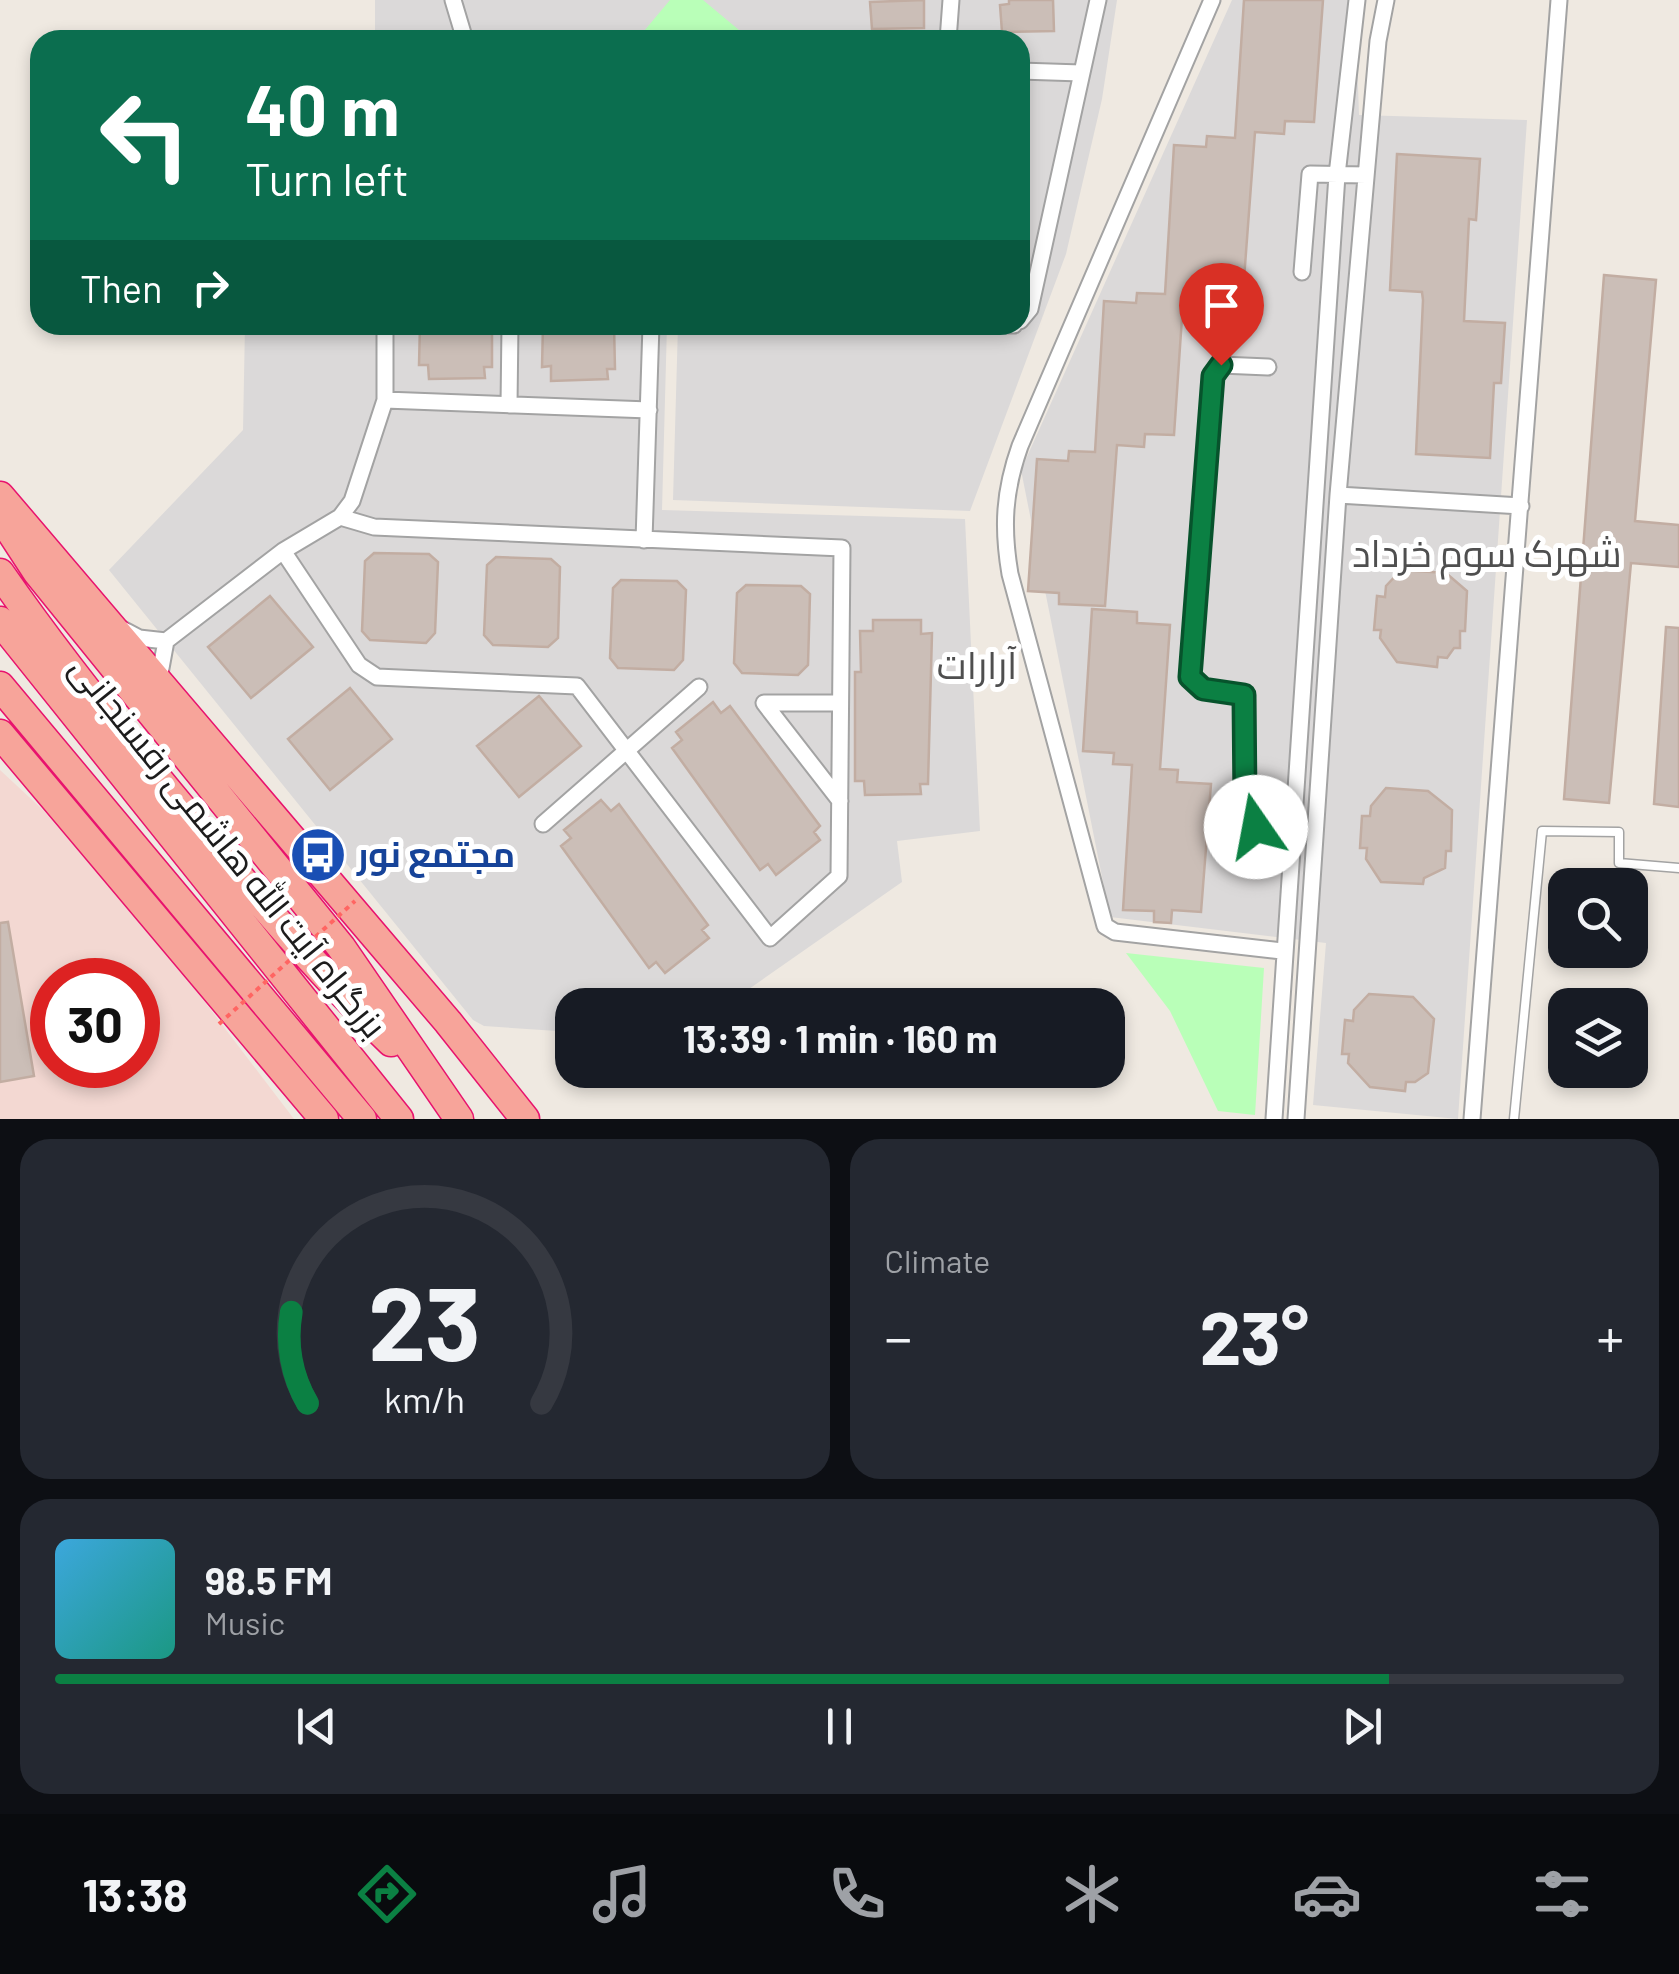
<!DOCTYPE html>
<meta charset="utf-8">
<style>
:root{--surface:#171b24;--page:#242831;--text:#f1f3f6;--muted:#9ea1a6;--line:#363941;--accent:#0b8043}
body{margin:0;font-family:Barlow,Cairo,sans-serif;background:var(--page);color:var(--text);height:100vh;display:flex;flex-direction:column;font-size:38px;white-space:nowrap}
*{box-sizing:border-box;margin:0}
p{font-size:32px;color:var(--muted)}
.icon{flex:none;width:55px;height:55px;fill:none;stroke:currentColor;stroke-width:2;stroke-linecap:round;stroke-linejoin:round}
.map{position:relative;height:1119px;overflow:hidden}
.drawer{display:flex;flex-direction:column;gap:20px;padding:20px;background:#0d0f14;flex:1}
.drawer>*{flex:none}
.banner{position:absolute;left:30px;top:30px;width:1000px;height:305px;border-radius:30px;box-shadow:0 5px 15px #0003;background:#0b6e4f;color:#fff;overflow:hidden}
.fabs{position:absolute;left:1548px;top:868px;display:grid;gap:20px}
.fabs a{display:grid;place-items:center;width:100px;height:100px;border-radius:20px;background:var(--surface);box-shadow:0 5px 15px #0003;font-size:50px}
.speed{position:absolute;left:30px;top:958px;display:flex;gap:20px;font-size:50px;font-weight:700;text-align:center}
.speed>*{display:grid;place-content:center;width:130px;height:130px;border-radius:50%;background:var(--surface);box-shadow:0 5px 15px #0003;line-height:1}
.speed .limit{border:15px solid #d22;background:#fff;color:#111}
.pin{position:absolute;display:grid;place-items:center;width:85px;height:85px;color:#fff;margin:-102px -42px;border-radius:50% 50% 50% 0;rotate:-45deg;box-shadow:0 0 10px #0007}
.pin .icon{rotate:45deg}
.me{position:absolute;width:110px;margin:-55px;rotate:348deg;stroke-linejoin:round;filter:drop-shadow(0 0 8px #0008)}
.turn{display:flex;align-items:center;gap:35px;height:210px;padding:0 50px;font-size:45px}
.turn .icon{width:130px;height:130px;stroke-width:2.5}
.turn b{display:block;font-size:70px;line-height:85px}
.then{display:flex;align-items:center;height:95px;padding:0 50px;background:#0003;gap:20px;font-size:38px}
.big{font-size:75px;font-weight:700;line-height:1.1}
.drawer .card{flex:1;display:flex;flex-direction:column;justify-content:center;gap:15px;min-width:0;padding:0 35px;border-radius:30px;background:var(--page)}
.drawer .dial{align-items:center;gap:0}
.dial svg{height:260px;overflow:visible;fill:none;stroke:var(--line);stroke-width:7;stroke-linecap:round;text-anchor:middle}
.dial text{fill:var(--text);stroke:none}
.song{display:flex;align-items:center;gap:30px}
.cover{width:120px;height:120px;border-radius:15px;background:linear-gradient(135deg,hsl(200 70% 55%),hsl(170 70% 35%))}
.played{height:10px;border-radius:5px;background:linear-gradient(90deg,var(--accent) 85%,var(--line) 85%)}
.keys{display:flex;justify-content:space-around;direction:ltr}
.heat{display:flex;justify-content:space-between;align-items:center;font-size:55px;direction:ltr}
.drawer .tiles{flex:1;display:grid;gap:20px;grid-template-columns:1fr 1fr}
.card:last-child{grid-column:span 2}
.trip{position:absolute;left:555px;top:988px;width:570px;height:100px;border-radius:30px;background:var(--surface);box-shadow:0 5px 15px #0003;font-weight:700;line-height:100px;text-align:center}
.dock{display:flex;height:160px;justify-content:space-around;align-items:center;background:#090b0e;color:var(--muted)}
.dock .icon{width:70px;height:70px}
.dock .on{color:var(--accent)}
.dock b{font-size:45px;color:var(--text)}
.map>svg:first-child{display:block}
.residential{fill:#dbd9d9}
.military{fill:#f3d8d2;fill-rule:evenodd}
.park{fill:#b9ffb8}
.building{fill:#cbbeb7;stroke:#c2ada2;stroke-width:2.5}
.lines{fill:none;stroke-linecap:round;stroke-linejoin:round}
.service-casing{stroke:#a3a3a3;stroke-width:11}
.minor-casing{stroke:#a3a3a3;stroke-width:19}
.trunk-casing{stroke:#e8136e;stroke-width:31}
.service{stroke:#fff;stroke-width:8}
.minor{stroke:#fff;stroke-width:15}
.trunk{stroke:#f7a49a;stroke-width:28}
.path-bridge{stroke:#ff6562;stroke-width:4;stroke-dasharray:5 5;stroke-linecap:butt}
.route-casing{stroke:#07532c;stroke-width:25}
.route{stroke:#0b8043;stroke-width:18}
.labels{text-anchor:middle;stroke-width:10;stroke-linejoin:round;paint-order:stroke}
.street-label{font-size:35px;fill:#1c1c1c;stroke:#fff}
.transit-label{font-size:35px;font-weight:bold;fill:#164399;stroke:#fff;text-anchor:start}
.neighbourhood-label{font-size:38px;fill:#4f4f4f;stroke:#fff}
</style>
<div class="map">
<svg width="1679" height="1119" viewBox="0 0 1679 1119">
<rect width="100%" height="100%" fill="#efe9e1"/>
<path class="residential" d="M375,0H1117L1102,99L1066,254L970,511L673,500L678,325H1020V40H375Z
M1232,0H1355L1359,115L1527,120L1458,1119L1313,1105L1326,943L1110,917L1021,470Z
M245,325H667L662,510L965,519L980,831L897,841L902,882L726,1005H572V1032L484,1026L473,1020L109,570L243,430Z"/>
<path class="military" d="M0,770L43,810L169,955L294,1119H0ZM52,980H138V1065H52Z"/>
<path class="park" d="M670,0H703L751,40H643L639,37Z
M1126,953L1264,968L1255,1115L1218,1111L1170,1011Z"/>
<path class="building" d="M924,0V28L872,29L870,2Z
M1009,0H1053L1054,31L1002,32L1000,5L1009,4Z
M1244,0H1323L1314,122L1285,121L1284,134L1255,132L1244,279L1215,277L1214,290L1184,288L1174,435L1145,434L1144,447L1117,445L1105,606L1059,604V593L1028,591L1037,459L1068,461L1069,451L1095,452L1104,301L1136,303L1137,293L1165,294L1174,145L1206,147L1207,136L1235,138Z
M1397,154L1480,159L1476,220L1469,219L1464,321L1505,323L1501,383H1494L1490,458L1416,454L1423,300L1422,292L1390,290Z
M1604,275L1656,280L1635,521L1679,525V567L1631,563L1609,803L1564,799Z
M420,325H492V367H484L485,378L429,379L428,365H419Z
M543,325H614L615,369H607L608,379L551,381V366L542,367Z
M374,553L429,554L438,562L435,633L426,643L370,640L362,631L365,561Z
M496,557L551,559L560,567L558,638L548,647L493,645L484,635L487,565Z
M1401,570L1446,573L1467,591L1465,631H1460V648H1454L1447,658L1438,657L1437,667L1397,662L1380,638L1381,630H1374L1377,596L1385,597L1386,586Z
M621,580L677,581L686,590L683,660L674,670L618,668L610,658L613,588Z
M746,585L801,586L810,594L808,665L798,675L742,673L734,663L737,593Z
M270,596L313,647L251,698L208,647Z
M1092,609L1137,612V623L1170,625L1160,769L1178,770L1177,782L1211,784L1201,912L1172,910L1171,923L1154,922V911L1123,910L1132,765L1113,764L1114,753L1083,751Z
M873,620H921V634L932,633L928,784H920L921,794L865,795L864,781H855V672H861L860,631H873Z
M1666,627L1679,628V807L1654,804Z
M350,688L392,739L330,790L288,739Z
M539,696L581,746L519,797L477,746Z
M713,702L721,713L730,706L820,826L814,832L820,840L776,875L768,864L760,870L672,748L682,740L676,732Z
M1386,788L1428,791L1452,810L1451,851H1446L1445,868L1424,878L1423,884L1381,882L1366,859L1367,848H1360L1362,816H1370L1371,806Z
M601,800L611,811L619,804L708,925L702,930L709,938L665,973L656,962L649,968L561,846L571,838L564,830Z
M8,922L34,1076L0,1082V923Z
M1369,994L1413,997L1434,1019L1428,1073L1415,1082H1406L1405,1091L1370,1087L1348,1063L1349,1054H1342L1345,1020L1353,1021L1354,1010Z"/>
<g class="lines">
<g class="service-casing">
<path id="service" d="M1514,1119L1542,831L1619,832V863L1679,868"/>
</g>
<g class="minor-casing">
<path id="minor" d="M453,0L465,40
M1212,0L1020,446C1004,491 1002,527 1010,574L1105,926L1115,932L1282,951
M948,40L951,0
M1020,71L1081,73
M1302,272L1310,174L1366,175
M1020,321L1030,309L1098,0
M989,325H1014
M1268,367L1221,365L1213,376L1191,677L1203,689L1244,695L1245,802L1259,831L1292,833
M385,400L649,410
M509,405L510,325
M1338,495L1521,506
M644,540L651,325
M283,551L359,665L377,677L577,686L770,938L839,876L842,548L374,527L340,517
M122,629L139,638L166,641
M159,679L166,641L283,551L340,517L352,501L385,400V325
M840,801L764,703H840
M543,824L699,687
M1274,1119L1337,175L1357,0
M1296,1119L1338,495L1378,41L1386,0
M1472,1119L1559,0"/>
</g>
<g class="trunk-casing">
<path id="trunk" d="M0,496L448,1022L525,1119
M0,515L37,572L341,947L459,1119
M0,573C61,661 129,745 197,826C259,901 321,975 391,1042
M0,621L399,1119
M0,686L362,1119
M0,734L324,1119"/>
</g>
<use href="#service" class="service"/>
<use href="#minor" class="minor"/>
<use href="#trunk" class="trunk"/>
<path class="path-bridge" d="M219,1024L355,901"/>
</g>
<g class="lines">
<g class="route-casing">
<path id="route" d="M1221,365L1213,376L1190,677L1203,689L1244,695L1245,802L1256,827"/>
</g>
<use href="#route" class="route"/>
</g>
<defs>
<g id="bus-disc" transform="scale(2.875)"><circle r="9.5" fill="#1a4fb4" stroke="#fff"/><path d="M-5-6H5V4H4V6H2V4H-2V6H-4V4H-5ZM-3.5-4V0h7V-4ZM-3.5 1.2v1.5H-2V1.2ZM2 1.2v1.5H3.5V1.2Z" fill="#fff"/></g>
</defs>
<g fill-rule="evenodd">
<use href="#bus-disc" x="318" y="855"/>
</g>
<g class="labels">
<g class="street-label">
<text transform="translate(228 847) rotate(51)" y="12">بزرگراه آیت الله هاشمی رفسنجانی</text>
</g>
<g class="transit-label">
<text x="357" y="867">مجتمع نور</text>
</g>
<g class="neighbourhood-label">
<text x="1487" y="567">شهرک سوم خرداد</text>
<text x="977" y="679">آرارات</text>
</g>
</g>
</svg>
<div class="fabs">
<a><svg class="icon" aria-label="search" viewBox="0 0 24 24"><circle cx="10" cy="10" r="6"/><path d="M15 15l6 6"/></svg></a>
<a><svg class="icon" aria-label="layers" viewBox="0 0 24 24"><path d="M12 4l9 5-9 5-9-5zM3 14l9 5 9-5"/></svg></a>
</div>
<div class="speed"><div class="limit">30</div></div>
<div class="pin" style="left:1221px;top:365px;background:#d93025"><svg class="icon" aria-label="arrive" viewBox="0 0 24 24"><path d="M6 21V4h12l-3 4 3 4H6"/></svg></div>
<svg class="me" style="left:1256px;top:827px" viewBox="-20 -20 40 40"><circle r="19" fill="#fff"/><path d="M0-13L10 11 0 6-10 11z" fill="#0b8043"/></svg>
<div class="trip">13:39 · 1 min · 160 m</div>
<div class="banner">
<div class="turn"><svg class="icon" aria-label="left" viewBox="0 0 24 24"><path d="M17 20v-9H6M10 6l-5 5 5 5"/></svg><div><b>40 m</b>Turn left</div></div>
<div class="then">Then<svg class="icon" aria-label="right" viewBox="0 0 24 24"><path d="M7 20v-9h11M14 6l5 5-5 5"/></svg></div>
</div>
</div>
<section class="drawer">
<div class="tiles">
<div class="card dial"><svg viewBox="0 0 100 80">
<path d="M14 69A42 42 0 1 1 86 69"/>
<path d="M14 69A42 42 0 0 1 9 41" stroke="#0b8043"/>
<text x="50" y="56" font-size="32" font-weight="700">23</text>
<text x="50" y="72" font-size="11">km/h</text>
</svg></div>
<div class="card"><p>Climate</p>
<div class="heat"><a>−</a><b class="big">23°</b><a>+</a></div>
</div>
<div class="card">
<div class="song"><i class="cover"></i><div><b>98.5 FM</b><p>Music</p></div></div>
<div class="played"></div>
<div class="keys"><svg class="icon" aria-label="previous" viewBox="0 0 24 24"><path d="M18 5L8 12l10 7zM5 5v14"/></svg><svg class="icon" aria-label="pause" viewBox="0 0 24 24"><path d="M8 5v14M16 5v14"/></svg><svg class="icon" aria-label="next" viewBox="0 0 24 24"><path d="M6 5l10 7-10 7zM19 5v14"/></svg></div>
</div>
</div>
</section>
<nav class="dock">
<b>13:38</b>
<svg class="icon on" aria-label="directions" viewBox="0 0 24 24"><path d="M12 3l9 9-9 9-9-9zM9 14v-3h6M13 9l2 2-2 2"/></svg>
<svg class="icon" aria-label="music" viewBox="0 0 24 24"><path d="M9 18V5l10-2v13"/><circle cx="6" cy="18" r="3"/><circle cx="16" cy="16" r="3"/></svg>
<svg class="icon" aria-label="phone" viewBox="0 0 24 24"><path d="M5 4h4l2 5-3 2q2 4 5 5l2-3 5 2v4C11 20 4 13 5 4z"/></svg>
<svg class="icon" aria-label="climate" viewBox="0 0 24 24"><path d="M12 3v18M4 7l16 10M4 17L20 7"/></svg>
<svg class="icon" aria-label="car" viewBox="0 0 24 24"><path d="M5 17H2v-5l4-1 3-4h7l3 4 3 1v5h-3M9 17h6M6 11h13"/><circle cx="7" cy="17" r="2"/><circle cx="17" cy="17" r="2"/></svg>
<svg class="icon" aria-label="filters" viewBox="0 0 24 24"><path d="M4 7h16M4 17h16"/><circle cx="9" cy="7" r="2"/><circle cx="15" cy="17" r="2"/></svg>
</nav>
